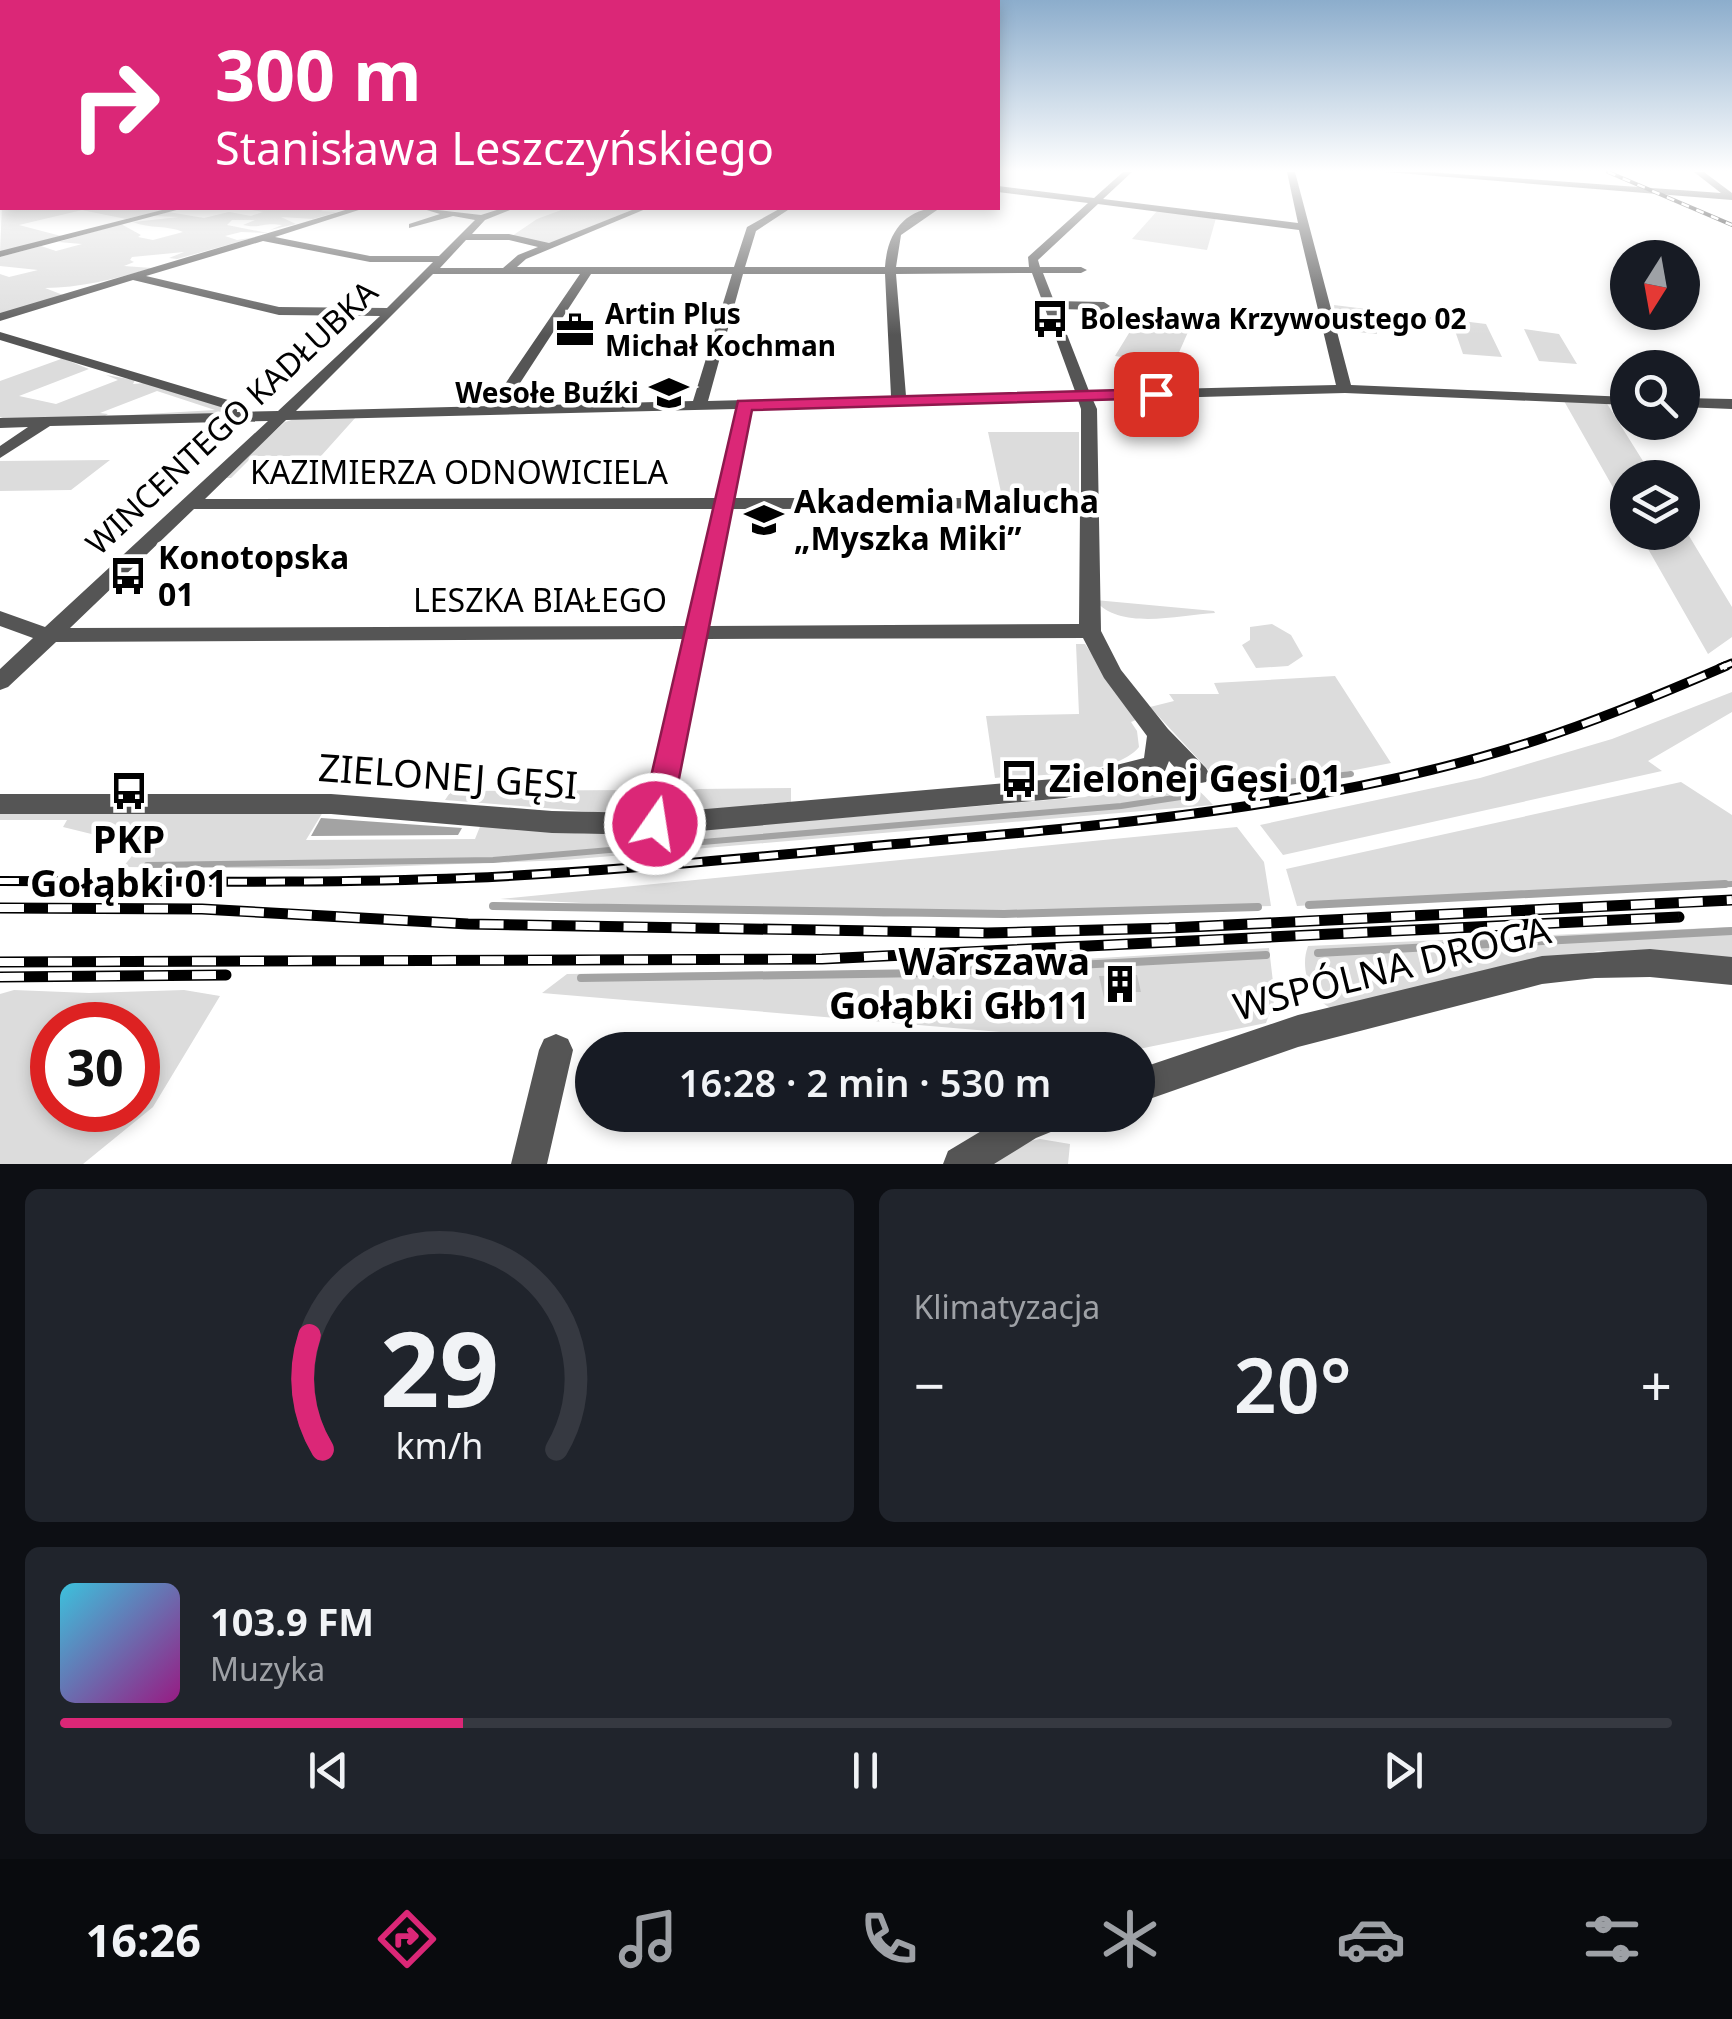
<!DOCTYPE html>
<html lang="pl">
<meta charset="utf-8">
<style>
:root{--surface:#171b24;--page:#20242c;--text:#f1f3f6;--muted:#9ea1a6;--line:#363941;--accent:#db2777}
body{margin:0;font-family:"Noto Sans",sans-serif;background:var(--page);color:var(--text);height:100vh;display:flex;flex-direction:column;font-size:38px;white-space:nowrap}
*{box-sizing:border-box;margin:0}
p{font-size:32px;color:var(--muted)}
.icon{flex:none;width:55px;height:55px;fill:none;stroke:currentColor;stroke-width:2;stroke-linecap:round;stroke-linejoin:round}
.map{position:relative;height:1164px;overflow:hidden}
.sheet{display:flex;flex-direction:column;gap:25px;padding:25px;background:#0d0f14;flex:1}
.sheet>*{flex:none}
.banner{position:absolute;left:0px;top:0px;width:1000px;height:210px;box-shadow:0 5px 15px #0003;background:#db2777;color:#fff;overflow:hidden}
.needle{width:65px;rotate:191deg}
.buttons{position:absolute;left:1610px;top:240px;display:grid;gap:20px}
.buttons a{display:grid;place-items:center;width:90px;height:90px;border-radius:50%;background:var(--surface);box-shadow:0 5px 15px #0003;font-size:50px}
.speed{position:absolute;left:30px;top:1002px;display:flex;gap:20px;font-size:50px;font-weight:700;text-align:center}
.speed>*{display:grid;place-content:center;width:130px;height:130px;border-radius:50%;background:var(--surface);box-shadow:0 5px 15px #0003;line-height:1}
.speed .limit{border:15px solid #d22;background:#fff;color:#111}
.pin{position:absolute;display:grid;place-items:center;width:85px;height:85px;color:#fff;margin:-42px;border-radius:20px;box-shadow:0 5px 15px #0006}
.me{position:absolute;width:110px;margin:-55px;rotate:13deg;stroke-linejoin:round;filter:drop-shadow(0 0 8px #0008)}
.turn{display:flex;align-items:center;gap:35px;height:210px;padding:0 50px;font-size:45px}
.turn .icon{width:130px;height:130px;stroke-width:2.5}
.turn b{display:block;font-size:70px;line-height:85px}
.big{font-size:75px;font-weight:600;line-height:1.1}
.sheet .card{flex:1;display:flex;flex-direction:column;justify-content:center;gap:15px;min-width:0;padding:0 35px;border-radius:15px;background:var(--page)}
.sheet .dial{align-items:center;gap:0}
.dial svg{height:260px;overflow:visible;fill:none;stroke:var(--line);stroke-width:7;stroke-linecap:round;text-anchor:middle}
.dial text{fill:var(--text);stroke:none}
.song{display:flex;align-items:center;gap:30px}
.cover{width:120px;height:120px;border-radius:15px;background:linear-gradient(135deg,hsl(190 70% 55%),hsl(310 70% 35%))}
.played{height:10px;border-radius:5px;background:linear-gradient(90deg,var(--accent) 25%,var(--line) 25%)}
.keys{display:flex;justify-content:space-around;direction:ltr}
.heat{display:flex;justify-content:space-between;align-items:center;font-size:55px;direction:ltr}
.sheet .tiles{flex:1;display:grid;gap:25px;grid-template-columns:1fr 1fr}
.card:last-child{grid-column:span 2}
.trip{position:absolute;left:575px;top:1032px;width:580px;height:100px;border-radius:50px;background:var(--surface);box-shadow:0 5px 15px #0003;font-weight:600;line-height:100px;text-align:center}
.tabs{display:flex;height:160px;justify-content:space-around;align-items:center;background:#090b0e;color:var(--muted)}
.tabs .icon{width:70px;height:70px}
.tabs .on{color:var(--accent)}
.tabs b{font-size:45px;color:var(--text)}
.map>svg:first-child{display:block}
.green{fill:#dcdcdc;fill-rule:evenodd}
.water{fill:#a3a3a3}
.lines{fill:none;stroke-linecap:round;stroke-linejoin:round}
.stream-far1{stroke:#a3a3a3;stroke-width:6}
.stream{stroke:#a3a3a3;stroke-width:8}
.building{fill:#c4c4c4}
.minor{fill:#555;fill-rule:evenodd}
.tertiary{fill:#555;fill-rule:evenodd}
.rail-far3-casing{stroke:#000;stroke-width:4}
.rail-far2-casing{stroke:#000;stroke-width:9}
.rail-far1-casing{stroke:#000;stroke-width:10}
.rail-casing{stroke:#000;stroke-width:11}
.rail-far3{stroke:#fff;stroke-width:2.5;stroke-dasharray:8;stroke-linecap:butt}
.rail-far2{stroke:#fff;stroke-width:5;stroke-dasharray:15;stroke-linecap:butt}
.rail-far1{stroke:#fff;stroke-width:6;stroke-dasharray:19;stroke-linecap:butt}
.rail{stroke:#fff;stroke-width:8;stroke-dasharray:24;stroke-linecap:butt}
.route{fill:#db2777;stroke:#8e194d;stroke-width:2.5}
.labels{text-anchor:middle;stroke-width:9;stroke-linejoin:round;paint-order:stroke}
.far-poi-label{font-size:28px;font-weight:bold;fill:#000;stroke:#fff;text-anchor:start}
.street-label{font-size:32px;fill:#000;stroke:#fff}
.poi-label{font-size:32px;font-weight:bold;fill:#000;stroke:#fff;text-anchor:start}
.near-street-label{font-size:38px;fill:#000;stroke:#fff}
.near-poi-label{font-size:38px;font-weight:bold;fill:#000;stroke:#fff;text-anchor:start}
</style>
<div class="map">
<svg width="1732" height="1164" viewBox="0 0 1732 1164">
<rect width="100%" height="100%" fill="#fff"/>
<path class="green" d="M2,206V208H174L126,219L82,210L19,225L61,236L0,252Z
M241,208H330L320,211L337,212L313,219L281,217L296,224L270,230L282,225C262,222 261,229 243,225L255,220H232L227,225L268,233L241,232L225,236L237,240L256,237L177,259L169,258L184,252L132,257L130,260L134,262L124,266L152,268C116,279 78,288 45,288L63,295L0,315V274L9,277L38,270L0,266V257L41,246L56,251L82,244L58,242L121,224L141,235L138,237L153,240L183,232C167,225 150,229 133,222L179,217L153,216L168,212L204,218L229,212L251,216L263,212Z
M567,208H643L547,244L512,236L537,219Z
M1158,210L1216,218L1207,250L1132,239Z
M1334,305L1486,324L1502,357L1463,354L1452,322L1373,311L1377,334L1337,330Z
M1140,315L1192,323L1173,366L1115,356Z
M1524,329L1559,334L1577,364L1539,361Z
M54,355L89,369L19,396L56,404L118,380L106,375L135,380L133,384L144,383L226,408L216,415L111,416L215,410L157,391L100,413L108,414L105,416L9,420L0,417V381L61,359Z
M1564,401L1606,402L1653,477L1628,478L1627,512Z
M356,417L321,456H253L231,478H223L285,422L298,418Z
M988,432H1079V497L978,501L977,497H1002Z
M110,460L71,490L0,491V461Z
M1683,526L1732,607V637L1708,654L1639,533L1682,532Z
M1095,600L1214,611L1215,613C1180,615 1119,631 1095,600Z
M1272,624L1291,635L1303,656L1288,666L1256,668L1242,645L1250,640V627Z
M1076,644H1085L1136,720L1131,722L1137,731L1139,747C1116,776 1031,775 995,778L986,716L1079,714Z
M1335,676L1391,763L1324,776L1223,786L1150,707L1174,701L1169,694H1219L1214,683Z
M1732,692V712L1648,761L1662,771L1283,855L1260,825L1480,778L1612,739Z
M1157,775C1182,774 1197,787 1213,805L565,860L327,869L123,867L136,851L128,843L63,827L67,820H0V814L323,812L306,840L475,839L481,824L585,834H649L1085,797Z
M1681,782L1732,815V884L1590,888L1297,906L1286,869Z
M791,788V802L685,812L675,808L674,794L699,789Z
M630,790L635,795L650,794L649,801L637,811L618,814L445,800L451,791Z
M1237,827L1264,862L1271,906L884,917L500,899Z
M1732,927V965L1598,951L1333,1009C1311,999 1299,970 1308,946Z
M1269,948L1275,999L1266,1023L1134,1050H1066L1060,1037L542,993L567,974L898,970Z
M14,990L89,993L184,990L220,996L153,1107L83,1164H0V994ZM52,1025H138V1110H52Z
M1040,1139L1070,1144L1068,1164H988L1025,1142Z"/>
<path class="water" d="M321,818L462,828L458,835L311,836Z"/>
<g class="lines">
<path class="stream-far1" d="M1233,789L1351,774
M147,865L493,860L1121,806L1194,795
M1675,887L1732,884"/>
<path class="stream" d="M1309,905L1725,884
M493,906L1004,914L1258,907
M1318,953L1732,931
M581,978L929,973L1266,955"/>
</g>
<path class="building" d="M1137,975L1141,992H1132L1133,998H1104L1099,976Z"/>
<g class="lines">
<path class="minor" d="M1123,172H1132L1103,199L1298,223L1287,172H1295L1351,385L1628,397V405L1345,393L1093,400L1097,409L1101,631L1121,670L1168,729L1206,768L1210,775L1206,782C1188,787 1180,773 1169,761L1165,771L1065,798L655,835L552,833L331,814H0V794H331L552,811L644,813L683,639L56,642L8,687L0,690V669L33,638L0,626V611L45,627L268,421L50,426L0,458V446L28,427L0,428V418L222,413L224,408L0,340V332L238,403L237,412L278,411L380,316L279,315L133,280L0,321V313L352,208H365L275,237L370,256H439L475,220L453,216L409,228V224L440,214L420,208L481,215L503,208H515L485,220L472,234H509L549,243L637,208H648L526,259L517,267H734L747,227L781,208H791L756,231L745,267H885C887,234 904,208 940,208L901,235L896,267H1029L1028,257L1088,203L998,192V186L1094,198ZM1098,204L1299,230L1336,385L1089,391L1057,309L1104,310L1110,306L1104,302L1054,301L1043,273H1081L1087,270L1081,267H1040L1038,260ZM466,240H509L538,247L518,255L503,268H440ZM263,241L370,262H433L387,308L279,307L146,276ZM1032,273L1075,391L906,396L896,274ZM433,274H580L490,406L296,411ZM591,274H732L693,401L505,406ZM743,274H885L891,396L708,401ZM1078,400L1081,409V498H733L751,409ZM736,409L715,498L205,499L286,420ZM1080,508L1079,624L708,626L731,509ZM194,509H713L686,626L70,628ZM1083,638L1104,678L1147,736L1144,758L1065,778L671,812L705,639Z
M1386,172H1429L1721,193L1694,172H1704L1732,193V200Z
M170,208H184L0,257V251Z
M1682,398L1732,399V409L1682,407Z
M1650,949L1732,957V985L1650,977L1595,978L1542,984L1298,1047L1138,1103V1069L1298,1015L1542,956Z
M556,1034L568,1039L573,1050L547,1164H511L539,1050L544,1039Z
M1008,1115H1068L1063,1127L1036,1138L994,1164H943L948,1151Z"/>
<path class="tertiary" d="M2,194V200L0,201V195Z"/>
<g class="rail-far3-casing">
<path id="rail-far3" d="M1608,172L1732,225"/>
</g>
<g class="rail-far2-casing">
<path id="rail-far2" d="M1720,668L1732,663"/>
</g>
<g class="rail-far1-casing">
<path id="rail-far1" d="M0,881C155,881 311,884 466,878C610,872 753,857 896,844C1111,825 1331,807 1537,740C1602,719 1664,693 1726,666"/>
</g>
<g class="rail-casing">
<path id="rail" d="M0,908L202,909L468,924L987,933L1169,928L1732,900
M0,962L822,959L1679,917
M0,977L226,975"/>
</g>
<use href="#rail-far3" class="rail-far3"/>
<use href="#rail-far2" class="rail-far2"/>
<use href="#rail-far1" class="rail-far1"/>
<use href="#rail" class="rail"/>
</g>
<linearGradient id="sky" x2="0" y2="1"><stop stop-color="#8cadcc"/><stop offset="0.51" stop-color="#fff"/><stop offset="1" stop-color="#fff" stop-opacity="0"/></linearGradient>
<rect width="1732" height="335" fill="url(#sky)"/>
<path class="route" d="M1156,389L1165,394L1162,398L752,410L670,824L666,833L655,837L644,833L640,824L738,401Z"/>
<defs>
<g id="bus-bare" transform="scale(3)"><path d="M-5-6H5V4H4V6H2V4H-2V6H-4V4H-5ZM-3.5-4V0h7V-4ZM-3.5 1.2v1.5H-2V1.2ZM2 1.2v1.5H3.5V1.2Z" fill="#000" stroke="#fff" stroke-width="2.5" paint-order="stroke"/></g>
<g id="office-bare" transform="scale(3)"><path d="M-6-3h4V-5.5h4V-3h4V5H-6ZM-1-4.5V-3h2v-1.5ZM-6 0V1H6V0Z" fill="#000" stroke="#fff" stroke-width="2.5" paint-order="stroke"/></g>
<g id="school-bare" transform="scale(3)"><path d="M0-5L7-2L0 1L-7-2ZM-4 1L0 2.5L4 1V4Q0 6-4 4Z" fill="#000" stroke="#fff" stroke-width="2.5" paint-order="stroke"/></g>
<g id="building-bare" transform="scale(3)"><path d="M-4-6H4V6H1V3H-1V6H-4ZM-2.5-4.3h1.7v1.8h-1.7ZM.8-4.3h1.7v1.8H.8ZM-2.5-1h1.7V.8h-1.7ZM.8-1h1.7V.8H.8Z" fill="#000" stroke="#fff" stroke-width="2.5" paint-order="stroke"/></g>
</defs>
<g fill-rule="evenodd">
<use href="#bus-bare" x="1050" y="319"/>
<use href="#office-bare" x="575" y="330"/>
<use href="#school-bare" x="669" y="393"/>
<use href="#school-bare" x="764" y="520"/>
<use href="#bus-bare" x="128" y="576"/>
<use href="#bus-bare" x="1019" y="779"/>
<use href="#bus-bare" x="129" y="791"/>
<use href="#building-bare" x="1120" y="984"/>
</g>
<g class="labels">
<g class="far-poi-label">
<text x="605" y="324">Artin Plus<tspan x="605" dy="32">Michał Kochman</tspan></text>
<text x="1080" y="329">Bolesława Krzywoustego 02</text>
<text x="639" y="403" text-anchor="end">Wesołe Buźki</text>
</g>
<g class="street-label">
<text transform="translate(232 418) rotate(-43)" y="11">WINCENTEGO KADŁUBKA</text>
<text x="459" y="484">KAZIMIERZA ODNOWICIELA</text>
<text x="540" y="612">LESZKA BIAŁEGO</text>
</g>
<g class="poi-label">
<text x="794" y="513">Akademia Malucha<tspan x="794" dy="37">„Myszka Miki”</tspan></text>
<text x="158" y="569">Konotopska<tspan x="158" dy="37">01</tspan></text>
</g>
<g class="near-street-label">
<text transform="translate(448 777) rotate(4)" y="13">ZIELONEJ GĘSI</text>
<text transform="translate(1392 969) rotate(-14)" y="13">WSPÓLNA DROGA</text>
</g>
<g class="near-poi-label">
<text x="1049" y="792">Zielonej Gęsi 01</text>
<text x="129" y="853" text-anchor="middle">PKP<tspan x="129" dy="44">Gołąbki 01</tspan></text>
<text x="1090" y="975" text-anchor="end">Warszawa<tspan x="1090" dy="44">Gołąbki Głb11</tspan></text>
</g>
</g>
</svg>
<div class="buttons">
<a><svg class="needle" viewBox="-14 -14 28 28"><path d="M0-13l5 13h-10z" fill="#e53935"/><path d="M0 13l5-13h-10z" fill="#9ea1a6"/></svg></a>
<a><svg class="icon" aria-label="search" viewBox="0 0 24 24"><circle cx="10" cy="10" r="6"/><path d="M15 15l6 6"/></svg></a>
<a><svg class="icon" aria-label="layers" viewBox="0 0 24 24"><path d="M12 4l9 5-9 5-9-5zM3 14l9 5 9-5"/></svg></a>
</div>
<div class="speed"><div class="limit">30</div></div>
<div class="pin" style="left:1156px;top:394px;background:#d93025"><svg class="icon" aria-label="arrive" viewBox="0 0 24 24"><path d="M6 21V4h12l-3 4 3 4H6"/></svg></div>
<svg class="me" style="left:655px;top:824px" viewBox="-20 -20 40 40"><circle r="17" fill="#db2777" stroke="#fff" stroke-width="3"/><path d="M0-11L8 9 0 5-8 9z" fill="#fff"/></svg>
<div class="trip">16:28 · 2 min · 530 m</div>
<div class="banner">
<div class="turn"><svg class="icon" aria-label="right" viewBox="0 0 24 24"><path d="M7 20v-9h11M14 6l5 5-5 5"/></svg><div><b>300 m</b>Stanisława Leszczyńskiego</div></div>
</div>
</div>
<section class="sheet">
<div class="tiles">
<div class="card dial"><svg viewBox="0 0 100 80">
<path d="M14 69A42 42 0 1 1 86 69"/>
<path d="M14 69A42 42 0 0 1 10 34" stroke="#db2777"/>
<text x="50" y="56" font-size="32" font-weight="700">29</text>
<text x="50" y="72" font-size="11">km/h</text>
</svg></div>
<div class="card"><p>Klimatyzacja</p>
<div class="heat"><a>−</a><b class="big">20°</b><a>+</a></div>
</div>
<div class="card">
<div class="song"><i class="cover"></i><div><b>103.9 FM</b><p>Muzyka</p></div></div>
<div class="played"></div>
<div class="keys"><svg class="icon" aria-label="previous" viewBox="0 0 24 24"><path d="M18 5L8 12l10 7zM5 5v14"/></svg><svg class="icon" aria-label="pause" viewBox="0 0 24 24"><path d="M8 5v14M16 5v14"/></svg><svg class="icon" aria-label="next" viewBox="0 0 24 24"><path d="M6 5l10 7-10 7zM19 5v14"/></svg></div>
</div>
</div>
</section>
<nav class="tabs">
<b>16:26</b>
<svg class="icon on" aria-label="directions" viewBox="0 0 24 24"><path d="M12 3l9 9-9 9-9-9zM9 14v-3h6M13 9l2 2-2 2"/></svg>
<svg class="icon" aria-label="music" viewBox="0 0 24 24"><path d="M9 18V5l10-2v13"/><circle cx="6" cy="18" r="3"/><circle cx="16" cy="16" r="3"/></svg>
<svg class="icon" aria-label="phone" viewBox="0 0 24 24"><path d="M5 4h4l2 5-3 2q2 4 5 5l2-3 5 2v4C11 20 4 13 5 4z"/></svg>
<svg class="icon" aria-label="climate" viewBox="0 0 24 24"><path d="M12 3v18M4 7l16 10M4 17L20 7"/></svg>
<svg class="icon" aria-label="car" viewBox="0 0 24 24"><path d="M5 17H2v-5l4-1 3-4h7l3 4 3 1v5h-3M9 17h6M6 11h13"/><circle cx="7" cy="17" r="2"/><circle cx="17" cy="17" r="2"/></svg>
<svg class="icon" aria-label="filters" viewBox="0 0 24 24"><path d="M4 7h16M4 17h16"/><circle cx="9" cy="7" r="2"/><circle cx="15" cy="17" r="2"/></svg>
</nav>
